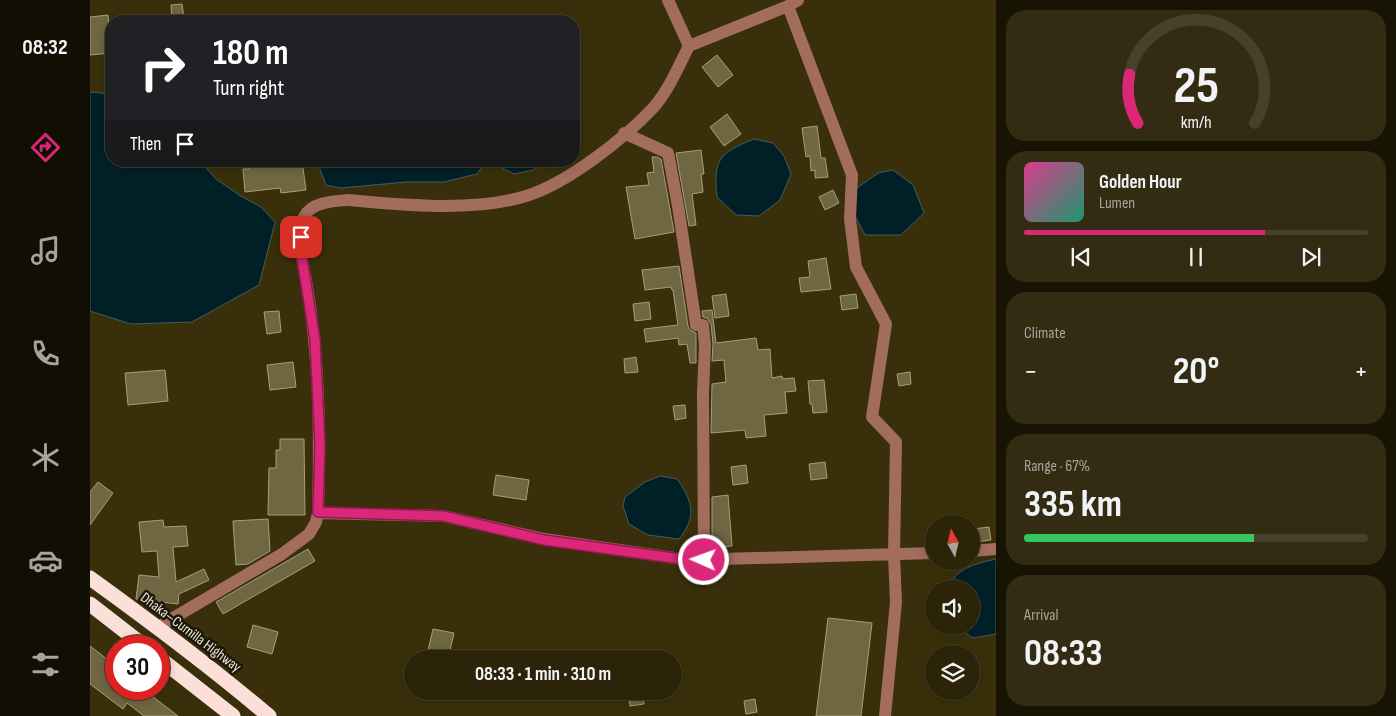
<!DOCTYPE html>
<meta charset="utf-8">
<style>
:root{--surface:#2b2408;--page:#332c12;--text:#f1f3f6;--muted:#a6a49c;--line:#474129;--accent:#db2777}
body{margin:0;font-family:"Sofia Sans Condensed",sans-serif;background:var(--page);color:var(--text);height:100vh;display:flex;flex-direction:column;font-size:19px;white-space:nowrap}
*{box-sizing:border-box;margin:0}
p{font-size:16px;color:var(--muted)}
.icon{flex:none;width:28px;height:28px;fill:none;stroke:currentColor;stroke-width:2;stroke-linecap:round;stroke-linejoin:round}
.map{position:relative;flex:1;overflow:hidden}
.panel{display:flex;flex-direction:column;gap:10px;padding:10px;background:#181404;width:400px}
.panel>*{flex:none}
.guide{position:absolute;left:15px;top:15px;width:475px;height:152px;border-radius:20px;box-shadow:0 2px 8px #0003,0 0 0 1px var(--line);background:#202124;color:#fff;overflow:hidden}
.needle{width:32px;rotate:352deg}
.buttons{position:absolute;left:835px;top:515px;display:grid;gap:10px}
.buttons a{display:grid;place-items:center;width:55px;height:55px;border-radius:50%;background:var(--surface);box-shadow:0 2px 8px #0003,0 0 0 1px var(--line);font-size:25px}
.speed{position:absolute;left:15px;top:635px;display:flex;gap:10px;font-size:25px;font-weight:700;text-align:center}
.speed>*{display:grid;place-content:center;width:65px;height:65px;border-radius:50%;background:var(--surface);box-shadow:0 2px 8px #0003,0 0 0 1px var(--line);line-height:1}
.speed .limit{border:8px solid #d22;background:#fff;color:#111}
.pin{position:absolute;display:grid;place-items:center;width:42px;height:42px;color:#fff;margin:-21px;border-radius:10px;box-shadow:0 2px 8px #0006}
.me{position:absolute;width:55px;margin:-28px;rotate:272deg;stroke-linejoin:round;filter:drop-shadow(0 0 4px #0008)}
.turn{display:flex;align-items:center;gap:18px;height:105px;padding:0 25px;font-size:22px}
.turn .icon{width:65px;height:65px;stroke-width:2.5}
.turn b{display:block;font-size:35px;line-height:42px}
.then{display:flex;align-items:center;height:48px;padding:0 25px;background:#0003;gap:10px;font-size:19px}
.big{font-size:38px;font-weight:700;line-height:1.1}
.panel .tile{flex:1;display:flex;flex-direction:column;justify-content:center;gap:8px;min-width:0;padding:0 18px;border-radius:20px;background:var(--page)}
.panel .dial{align-items:center;gap:0}
.dial svg{height:130px;overflow:visible;fill:none;stroke:var(--line);stroke-width:7;stroke-linecap:round;text-anchor:middle}
.dial text{fill:var(--text);stroke:none}
.song{display:flex;align-items:center;gap:15px}
.cover{width:60px;height:60px;border-radius:8px;background:linear-gradient(135deg,hsl(330 70% 55%),hsl(160 70% 35%))}
.played{height:5px;border-radius:2px;background:linear-gradient(90deg,var(--accent) 70%,var(--line) 70%)}
.keys{display:flex;justify-content:space-around;direction:ltr}
.heat{display:flex;justify-content:space-between;align-items:center;font-size:28px;direction:ltr}
.charge{height:8px;border-radius:4px;background:linear-gradient(90deg,#34c759 67%,var(--line) 0)}
.trip{position:absolute;left:314px;top:650px;width:278px;height:50px;border-radius:25px;background:var(--surface);box-shadow:0 2px 8px #0003,0 0 0 1px var(--line);font-weight:700;line-height:50px;text-align:center}
main{display:flex;flex:1;min-height:0}
.menu{display:flex;flex-direction:column;width:90px;justify-content:space-around;align-items:center;background:#110e03;color:var(--muted)}
.menu .icon{width:35px;height:35px}
.menu .selected{color:var(--accent)}
.menu b{font-size:22px;color:var(--text)}
.map>svg:first-child{display:block}
.water{fill:#002028;stroke:#475c5b}
.building{fill:#6f6642;stroke:#a89e78}
.lines{fill:none;stroke-linecap:round;stroke-linejoin:round}
.minor{stroke:#a36d5e;stroke-width:12}
.highway{stroke:#fbdfd8;stroke-width:15}
.route-casing{stroke:#8e194d;stroke-width:12}
.route{stroke:#db2777;stroke-width:9}
.labels{text-anchor:middle;stroke-width:5;stroke-linejoin:round;paint-order:stroke}
.street-label{font-size:15px;fill:#ece7d3;stroke:#1c1809}
</style>
<main>
<nav class="menu">
<b>08:32</b>
<svg class="icon selected" aria-label="directions" viewBox="0 0 24 24"><path d="M12 3l9 9-9 9-9-9zM9 14v-3h6M13 9l2 2-2 2"/></svg>
<svg class="icon" aria-label="music" viewBox="0 0 24 24"><path d="M9 18V5l10-2v13"/><circle cx="6" cy="18" r="3"/><circle cx="16" cy="16" r="3"/></svg>
<svg class="icon" aria-label="phone" viewBox="0 0 24 24"><path d="M5 4h4l2 5-3 2q2 4 5 5l2-3 5 2v4C11 20 4 13 5 4z"/></svg>
<svg class="icon" aria-label="climate" viewBox="0 0 24 24"><path d="M12 3v18M4 7l16 10M4 17L20 7"/></svg>
<svg class="icon" aria-label="car" viewBox="0 0 24 24"><path d="M5 17H2v-5l4-1 3-4h7l3 4 3 1v5h-3M9 17h6M6 11h13"/><circle cx="7" cy="17" r="2"/><circle cx="17" cy="17" r="2"/></svg>
<svg class="icon" aria-label="filters" viewBox="0 0 24 24"><path d="M4 7h16M4 17h16"/><circle cx="9" cy="7" r="2"/><circle cx="15" cy="17" r="2"/></svg>
</nav>
<div class="map">
<svg width="906" height="716" viewBox="0 0 906 716">
<rect width="100%" height="100%" fill="#39300b"/>
<path class="water" d="M0,92L21,94V161H110L126,179L149,195L171,207L185,222L169,285L102,322L41,324L0,311Z
M664,139L683,143L694,156L701,174L690,200L669,216L646,215L627,197C623,159 629,153 664,139Z
M227,161H396L387,174L354,182H316L251,188L236,185Z
M411,161H460L443,170L424,174L412,168Z
M803,170L823,185L834,213L811,235H775L763,212V191L788,173Z
M570,476L587,479C603,501 607,517 589,539L558,535L539,524L533,506L535,497L555,482Z
M906,559V634L883,638L866,626H881V589H859C863,568 889,563 906,559Z"/>
<path class="building" d="M92,4L94,18L82,20L81,5Z
M18,15L21,53L0,55V17Z
M627,55L643,75L628,87L612,67Z
M637,114L651,134L634,146L620,127Z
M727,126L731,158H735L738,177L725,178V170L721,171L720,156L716,157L712,128Z
M611,150L614,174H611L613,192L602,194L606,225L599,226L586,153Z
M562,157H567L571,159L584,232L545,239L536,187L559,185L557,173L564,172Z
M158,161H212L216,190L191,193L190,188L155,192L153,169H159Z
M743,190L749,203L735,210L729,197Z
M736,258L741,289L711,292L709,278L720,277L718,261Z
M589,266L598,326L600,330L606,333V363H600L597,344L589,345L588,338L556,342L554,329L588,325L583,290H582L581,287L555,290L552,270Z
M636,294L639,316L625,318L622,296Z
M766,294L768,308L752,310L750,296Z
M559,302L561,319L545,321L543,304Z
M622,310L626,343L666,338L668,350L680,349L682,378L692,376L693,379L704,378L706,391L695,392L697,413L674,415L676,436L656,438L655,430L621,433L622,384L636,382L634,360L622,361L623,344L621,324L617,318L613,317L612,311Z
M189,311L191,332L177,334L174,312Z
M546,357L548,372L535,373L534,359Z
M203,362L206,387L180,390L177,365Z
M75,370L78,401L38,405L35,373Z
M820,372L821,384L809,386L807,374Z
M734,380L737,412L723,413L722,404H720L718,381Z
M595,405L596,418L585,420L583,406Z
M190,439H214L215,515H178L179,468H186V450H190Z
M735,462L737,478L721,480L719,464Z
M656,465L658,483L643,485L641,467Z
M406,475L439,480L436,500L403,495Z
M8,482L23,493L0,525V492Z
M638,495L642,546L622,548V497Z
M178,519L180,551L158,564L146,565L143,521Z
M73,520L74,527L96,526L98,546L83,547L86,582L114,569L119,580L89,594L88,604L46,599L49,575L69,577L67,551L52,552L49,522Z
M899,527L901,540L885,542L883,529Z
M218,549L225,561L133,614L126,602Z
M738,618L782,623L771,716H726Z
M163,625L188,632L182,654L157,647Z
M343,629L364,633L358,659L337,655Z
M0,646L26,666V689H53L88,716H54L37,703L33,709L0,684Z
M552,691L554,704L540,706L538,693Z
M665,699L667,712L656,714L654,701Z"/>
<g class="lines">
<path class="minor" d="M578,0L599,46
M698,6L762,175L760,219L766,267L796,324L782,417L806,442L804,555L806,602L795,716
M534,133L578,153L588,206L606,325H613L615,345L613,393L614,560
M228,513L353,516L454,539L598,560L844,553
M881,551L906,549
M68,627L192,554L219,534L226,522L228,513C230,435 230,357 216,281C213,263 205,234 214,217C221,202 244,201 258,200C311,205 385,212 436,196C476,184 534,139 563,108C579,90 588,67 599,46L698,6L708,0"/>
<path class="highway" d="M0,578C61,622 121,667 179,716
M0,604L54,646
M69,658L143,716"/>
</g>
<g class="lines">
<g class="route-casing">
<path id="route" d="M211,237V252L225,340L230,445L228,512L353,516L454,540L598,560H614"/>
</g>
<use href="#route" class="route"/>
</g>
<g class="labels">
<g class="street-label">
<text transform="translate(101 632) rotate(37)" y="5">Dhaka–Cumilla Highway</text>
</g>
</g>
</svg>
<div class="buttons">
<a><svg class="needle" viewBox="-14 -14 28 28"><path d="M0-13l5 13h-10z" fill="#e53935"/><path d="M0 13l5-13h-10z" fill="#a6a49c"/></svg></a>
<a><svg class="icon" aria-label="sound" viewBox="0 0 24 24"><path d="M4 9h4l5-4v14l-5-4H4zM17 9q2 3 0 6"/></svg></a>
<a><svg class="icon" aria-label="layers" viewBox="0 0 24 24"><path d="M12 4l9 5-9 5-9-5zM3 14l9 5 9-5"/></svg></a>
</div>
<div class="speed"><div class="limit">30</div></div>
<div class="pin" style="left:211px;top:237px;background:#d93025"><svg class="icon" aria-label="arrive" viewBox="0 0 24 24"><path d="M6 21V4h12l-3 4 3 4H6"/></svg></div>
<svg class="me" style="left:614px;top:560px" viewBox="-20 -20 40 40"><circle r="17" fill="#db2777" stroke="#fff" stroke-width="3"/><path d="M0-11L8 9 0 5-8 9z" fill="#fff"/></svg>
<div class="trip">08:33 · 1 min · 310 m</div>
<div class="guide">
<div class="turn"><svg class="icon" aria-label="right" viewBox="0 0 24 24"><path d="M7 20v-9h11M14 6l5 5-5 5"/></svg><div><b>180 m</b>Turn right</div></div>
<div class="then">Then<svg class="icon" aria-label="arrive" viewBox="0 0 24 24"><path d="M6 21V4h12l-3 4 3 4H6"/></svg></div>
</div>
</div>
<section class="panel">
<div class="tile dial"><svg viewBox="0 0 100 80">
<path d="M14 69A42 42 0 1 1 86 69"/>
<path d="M14 69A42 42 0 0 1 9 39" stroke="#db2777"/>
<text x="50" y="56" font-size="32" font-weight="700">25</text>
<text x="50" y="72" font-size="11">km/h</text>
</svg></div>
<div class="tile">
<div class="song"><i class="cover"></i><div><b>Golden Hour</b><p>Lumen</p></div></div>
<div class="played"></div>
<div class="keys"><svg class="icon" aria-label="previous" viewBox="0 0 24 24"><path d="M18 5L8 12l10 7zM5 5v14"/></svg><svg class="icon" aria-label="pause" viewBox="0 0 24 24"><path d="M8 5v14M16 5v14"/></svg><svg class="icon" aria-label="next" viewBox="0 0 24 24"><path d="M6 5l10 7-10 7zM19 5v14"/></svg></div>
</div>
<div class="tile"><p>Climate</p>
<div class="heat"><a>−</a><b class="big">20°</b><a>+</a></div>
</div>
<div class="tile"><p>Range · 67%</p><b class="big">335 km</b><div class="charge"></div></div>
<div class="tile"><p>Arrival</p><b class="big">08:33</b></div>
</section>
</main>
